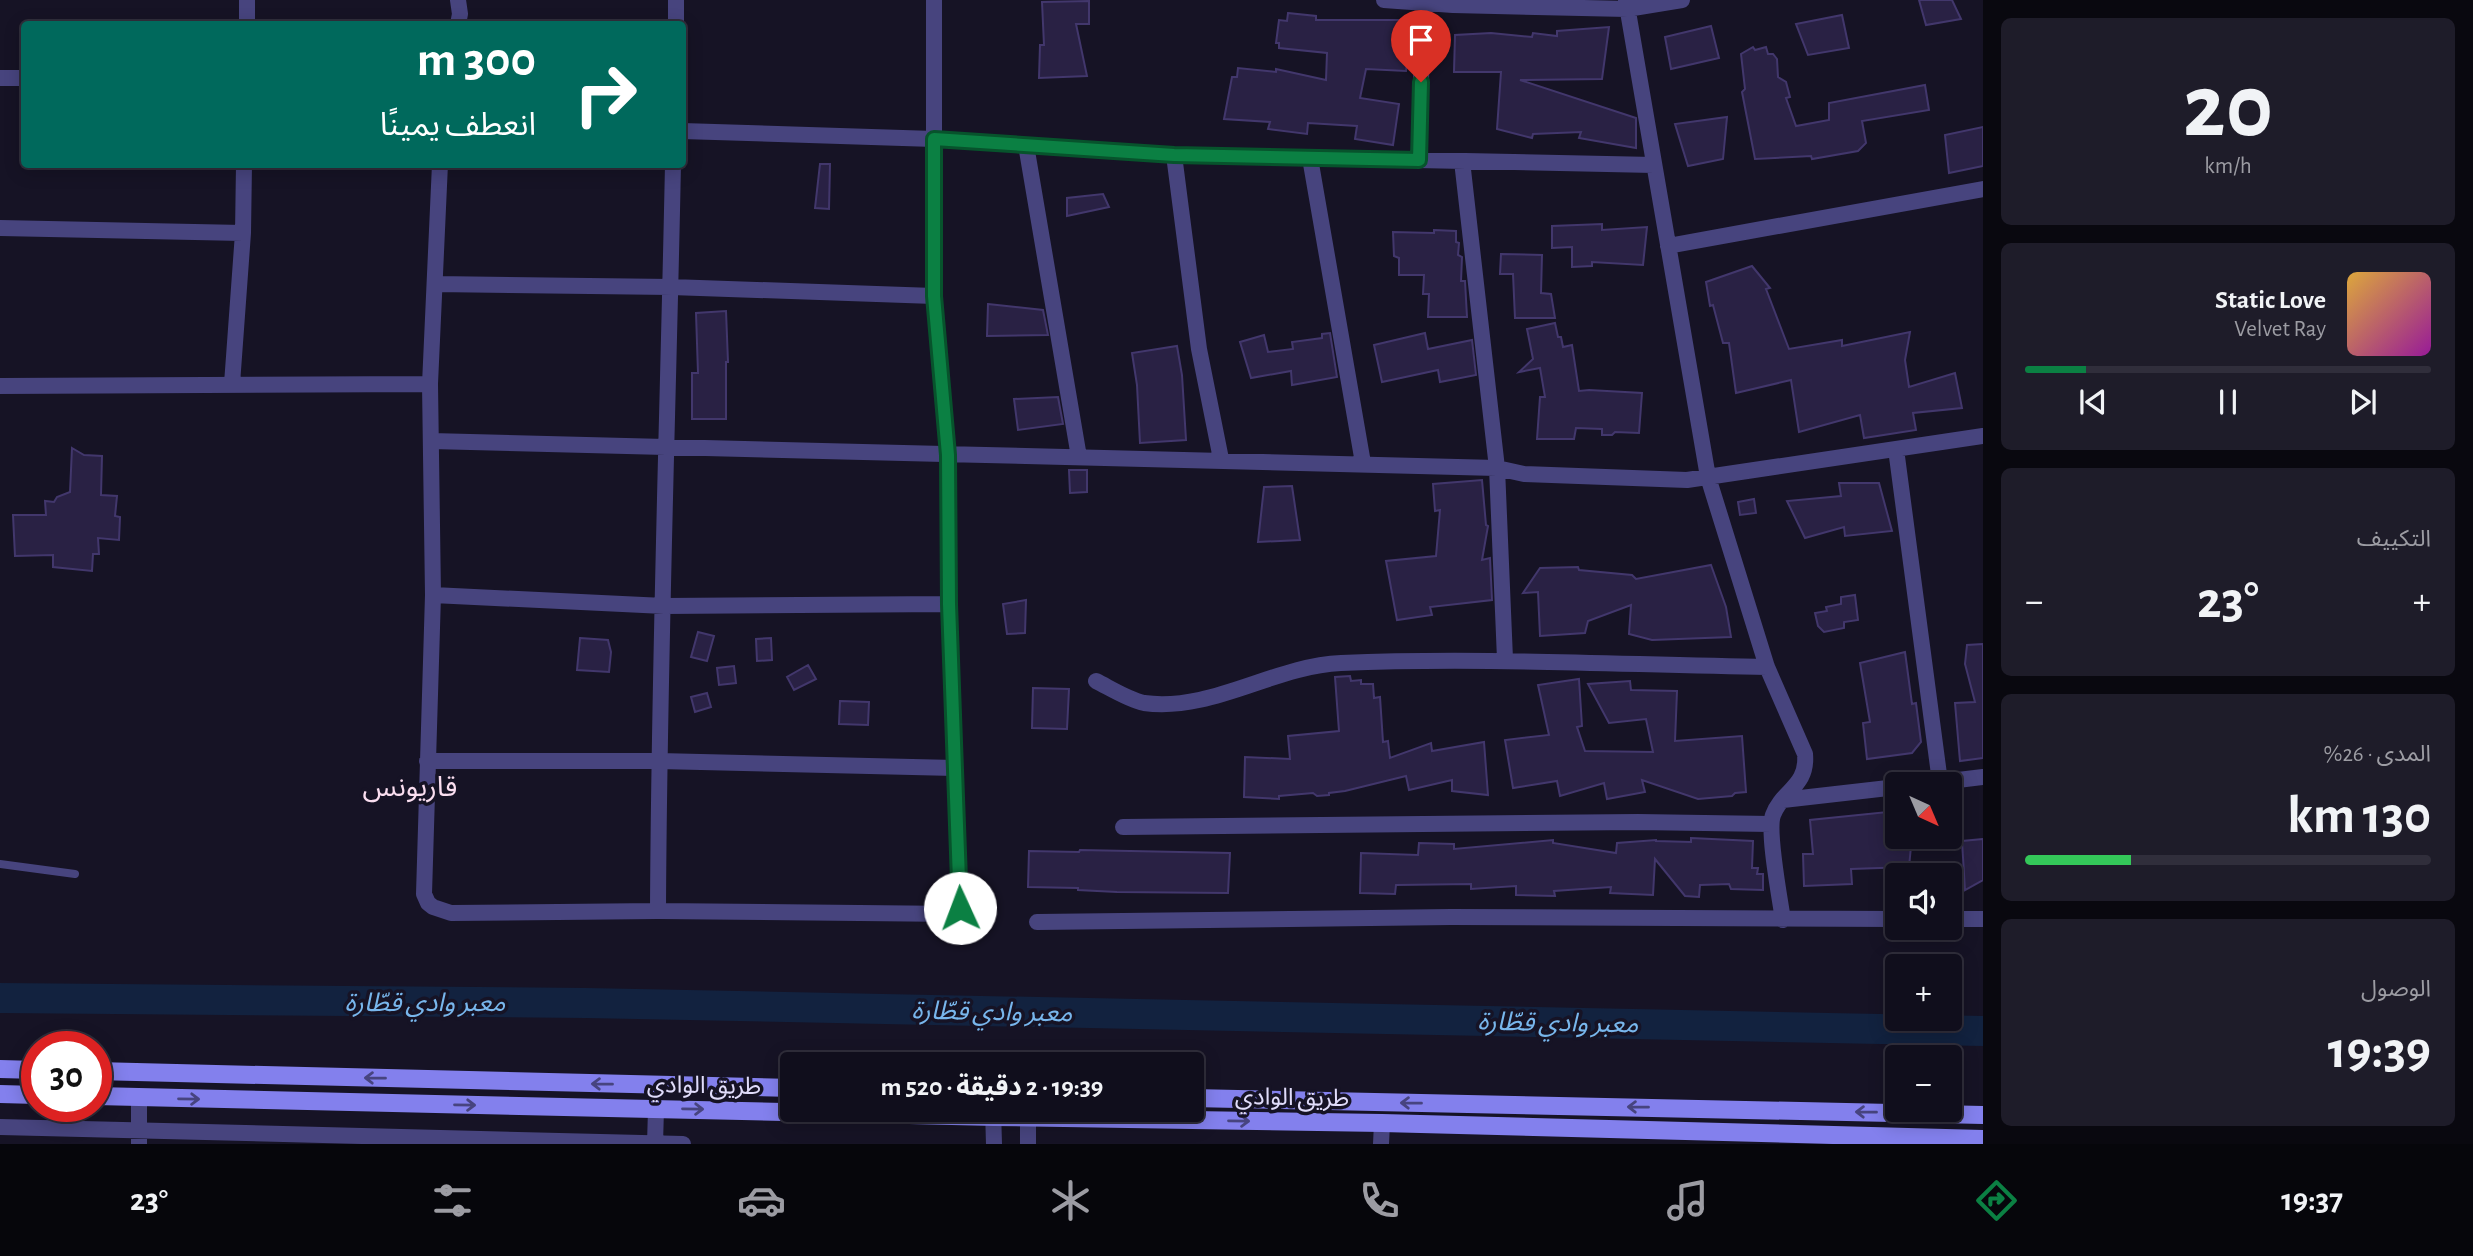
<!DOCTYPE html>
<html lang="ar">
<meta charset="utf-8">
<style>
:root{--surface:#100e1c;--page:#1e1c29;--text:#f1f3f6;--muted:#9c9ca3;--line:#302e3b;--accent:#0b8043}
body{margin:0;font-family:"Alegreya Sans","Noto Sans Arabic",sans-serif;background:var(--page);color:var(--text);direction:rtl;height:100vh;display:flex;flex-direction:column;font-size:26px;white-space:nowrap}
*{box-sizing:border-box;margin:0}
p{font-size:23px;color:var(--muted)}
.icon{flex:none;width:38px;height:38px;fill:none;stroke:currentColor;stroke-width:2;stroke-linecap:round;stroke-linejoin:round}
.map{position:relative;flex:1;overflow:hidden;direction:ltr}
.details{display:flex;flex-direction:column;gap:18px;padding:18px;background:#09080f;width:490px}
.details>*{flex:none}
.top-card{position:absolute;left:21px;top:21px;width:665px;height:147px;border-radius:7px;box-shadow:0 4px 18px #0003,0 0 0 2px var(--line);direction:rtl;background:#00695c;color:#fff;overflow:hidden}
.needle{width:46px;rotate:136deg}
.tools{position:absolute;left:1885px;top:772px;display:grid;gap:14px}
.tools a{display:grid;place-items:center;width:77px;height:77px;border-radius:7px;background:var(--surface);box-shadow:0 4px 18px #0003,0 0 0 2px var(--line);font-size:35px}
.speed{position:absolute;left:21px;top:1031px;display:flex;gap:14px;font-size:35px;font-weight:700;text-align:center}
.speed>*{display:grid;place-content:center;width:91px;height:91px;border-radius:50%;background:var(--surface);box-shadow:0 4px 18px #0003,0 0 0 2px var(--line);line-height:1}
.speed .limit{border:10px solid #d22;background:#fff;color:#111}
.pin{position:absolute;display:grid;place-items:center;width:60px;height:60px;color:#fff;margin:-72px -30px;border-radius:50% 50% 50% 0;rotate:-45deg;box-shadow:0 0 7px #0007}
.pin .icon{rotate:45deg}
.me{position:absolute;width:77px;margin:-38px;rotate:358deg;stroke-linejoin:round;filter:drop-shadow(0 0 5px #0008)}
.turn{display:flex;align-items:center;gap:24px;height:147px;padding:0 35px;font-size:32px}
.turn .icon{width:91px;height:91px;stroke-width:2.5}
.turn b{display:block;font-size:49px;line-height:60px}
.big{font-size:52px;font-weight:700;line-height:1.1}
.details .card{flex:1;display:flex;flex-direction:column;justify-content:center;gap:10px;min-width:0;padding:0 24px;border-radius:10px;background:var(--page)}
.details .dial{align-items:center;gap:0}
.dial b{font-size:91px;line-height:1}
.song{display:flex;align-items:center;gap:21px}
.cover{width:84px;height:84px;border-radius:10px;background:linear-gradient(135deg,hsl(40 70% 55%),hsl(300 70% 35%))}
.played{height:7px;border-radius:4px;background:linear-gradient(90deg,var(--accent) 15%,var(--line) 15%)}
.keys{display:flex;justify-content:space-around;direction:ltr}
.heat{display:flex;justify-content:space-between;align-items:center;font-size:38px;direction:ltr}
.charge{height:10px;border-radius:5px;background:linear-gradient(90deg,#34c759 26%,var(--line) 0)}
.trip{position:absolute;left:780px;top:1052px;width:424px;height:70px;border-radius:7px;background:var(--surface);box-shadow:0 4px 18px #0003,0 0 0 2px var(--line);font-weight:700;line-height:70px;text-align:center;direction:rtl}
.menu{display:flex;height:112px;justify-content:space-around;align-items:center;background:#06060b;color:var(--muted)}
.menu .icon{width:49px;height:49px}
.menu .current{color:var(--accent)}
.menu b{font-size:32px;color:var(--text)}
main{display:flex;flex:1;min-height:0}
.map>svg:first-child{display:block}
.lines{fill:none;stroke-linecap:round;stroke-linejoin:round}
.river{stroke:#12223f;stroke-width:30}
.building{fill:#292144;stroke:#42376c;stroke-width:2}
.lane{stroke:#47447e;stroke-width:8}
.street{stroke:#47447e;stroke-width:16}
.secondary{stroke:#8380ed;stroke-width:18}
.oneway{stroke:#47447f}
.route-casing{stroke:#07532c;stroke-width:18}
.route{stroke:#0b8043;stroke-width:12}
.labels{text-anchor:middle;stroke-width:7;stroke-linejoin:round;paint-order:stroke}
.street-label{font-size:24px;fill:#e0dcfa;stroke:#161325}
.water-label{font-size:26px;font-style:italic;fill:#78b6ec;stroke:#161325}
.quarter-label{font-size:28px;fill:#fadef0;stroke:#161325}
</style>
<main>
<section class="details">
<div class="card dial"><b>20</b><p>km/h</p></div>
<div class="card">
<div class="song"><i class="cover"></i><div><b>Static Love</b><p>Velvet Ray</p></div></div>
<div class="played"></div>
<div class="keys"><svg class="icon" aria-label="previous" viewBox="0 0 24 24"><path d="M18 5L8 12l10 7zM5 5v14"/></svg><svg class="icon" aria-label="pause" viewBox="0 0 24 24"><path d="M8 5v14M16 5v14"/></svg><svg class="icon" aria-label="next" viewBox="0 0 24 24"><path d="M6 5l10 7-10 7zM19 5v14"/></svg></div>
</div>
<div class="card"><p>التكييف</p>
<div class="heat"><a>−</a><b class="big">23°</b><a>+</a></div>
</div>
<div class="card"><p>المدى · 26%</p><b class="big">130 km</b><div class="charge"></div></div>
<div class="card"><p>الوصول</p><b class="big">19:39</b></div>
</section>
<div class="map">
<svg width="1983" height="1144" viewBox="0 0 1983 1144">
<rect width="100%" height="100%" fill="#161325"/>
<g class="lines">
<path class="river" d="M0,998L586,1003L1983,1031"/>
</g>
<path class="building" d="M1919,0H1952L1961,19L1926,25Z
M1089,1V24H1076L1087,76L1039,78L1040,45H1044L1042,2Z
M1288,13L1316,16V20H1412L1406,71L1366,69L1360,98L1399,104L1393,145L1355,139L1357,126L1308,123L1307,134L1268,129L1270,122L1224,119L1232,77H1237L1238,68L1276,72V69L1326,80L1327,53L1279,48V43H1276L1279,20L1287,21Z
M1842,15L1849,48L1808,55L1796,24Z
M1711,26L1719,58L1671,69L1665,37Z
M1609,27L1602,79L1520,80L1636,118V148L1579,138L1581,132L1533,134L1532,138L1497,129L1501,72H1454L1455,35L1491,33L1532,37L1533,33L1557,36V31Z
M1753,47L1755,50L1766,47L1768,54H1773L1777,59L1778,77L1786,82L1790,97L1786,98L1796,126L1829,120V103L1925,85L1929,110L1862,121L1866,143L1858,151L1812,159L1811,156L1755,159L1742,92L1745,89L1741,54Z
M1727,117L1723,159L1688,166L1675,124Z
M1983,127V166L1949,173L1945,135Z
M820,164H830L829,209L815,208Z
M1103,194L1109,207L1067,216V198Z
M1602,224V230L1647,227L1643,265L1592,262V266L1572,267V247L1552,248V226Z
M1434,230L1456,231V242L1459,243L1458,255L1462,257L1461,281H1465L1467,317H1428L1429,294H1423L1424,275H1399V258L1394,256L1393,232L1434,233Z
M1501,254L1542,255L1541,293L1551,294L1555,318H1515L1513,274H1500Z
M1752,266L1770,288L1766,289L1789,349L1842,340V346L1910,332L1905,360L1909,387L1955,373L1962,408L1913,413L1916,430L1864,438L1860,415L1799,432L1791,380L1736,393L1729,343H1723L1713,305L1710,306L1706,282Z
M988,304L1043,310L1048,335L987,336Z
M726,311L728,362H726V419H692V373H698L696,313Z
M1555,323L1558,337H1561L1563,347L1572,345L1579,391L1589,390L1642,393L1639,433L1615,432L1612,435H1602V429L1576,428L1574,439H1537L1540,397H1545L1540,368L1519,372L1533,359L1527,329Z
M1330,333L1337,377L1292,385L1291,371L1251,378L1240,342L1264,335L1268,352L1293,349L1292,342L1322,338V334Z
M1425,333L1428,349L1472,340L1476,375L1440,382L1438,370L1382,382L1374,345Z
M1177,346L1182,375L1186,440L1140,443L1137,385L1132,353Z
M1058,397L1063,424L1018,430L1014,399Z
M72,448L84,455L102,456L101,495L117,496L115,516L120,517L119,540L98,538L99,554H93L92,571L53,567V555L15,556L13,515H46L45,501L54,502L57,497L70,492Z
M1069,470H1087V492L1070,493Z
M1482,480L1486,525L1488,526L1482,560L1490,558L1492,600L1430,607L1432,615L1397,620L1386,561L1436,556L1440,510L1435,511L1433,484Z
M1839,483H1879L1892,531L1845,536L1844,527L1805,538L1787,501L1841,496Z
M1292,486L1300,540L1258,542L1264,487Z
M1754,499L1756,513L1740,515L1738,502Z
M1711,565L1726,607L1731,637L1652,640L1629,634L1631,605L1588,621L1585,633L1540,636L1538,592L1523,593L1540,568L1578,567L1579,570L1632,575L1636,579Z
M1855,595L1858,620L1844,622V628L1824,632L1818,626L1815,613L1827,611L1826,607L1841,604V597Z
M1026,600L1025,633L1007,634L1003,604Z
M698,632L714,636L707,661L691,657Z
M580,638L608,640L611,652L609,672L577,670Z
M771,638L772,660L757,661L756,639Z
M1983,644V758L1960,761L1955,703L1975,702L1965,664L1967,645Z
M1905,652L1912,704L1916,703L1921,742L1912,753L1867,759L1863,723L1870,722L1860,663Z
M808,665L816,679L794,690L787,677Z
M734,666L736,683L719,685L717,668Z
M1350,676L1351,681L1361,680V684H1373L1374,698L1380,697L1383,742L1388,741L1390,758L1431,743L1432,751L1484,742L1488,795L1452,791V780L1409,790L1406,776L1345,791L1329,793V795L1317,796L1313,793L1279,796V799L1244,797L1245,757L1290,759L1288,736L1339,731L1335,677Z
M1579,679L1582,726L1577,727L1585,751L1653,752L1646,719L1609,723L1588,684L1630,681L1631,690L1677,691L1675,741L1742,736L1746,792L1735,793L1732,796L1698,799L1642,780L1645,792L1607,799L1604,783L1560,796L1557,781L1513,788L1505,740L1549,735L1538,685Z
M1033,688L1069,689L1067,729L1032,728Z
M707,693L711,707L695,712L691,697Z
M840,701L869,702L868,725L839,724Z
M1897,811V836H1912L1909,867L1851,869L1852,884L1804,886L1803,854H1813L1810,820Z
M1691,838L1753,841L1752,868H1758L1757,874H1763V890L1731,889L1729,884L1700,885L1699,897L1685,896L1655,859L1653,895L1610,893L1611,887L1554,891L1555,896L1516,895V886L1471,889V884L1396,885L1395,894L1360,893L1361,853L1418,855L1419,843L1454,844V849L1553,840V843L1616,853L1617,843L1656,840V841L1691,842Z
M1983,839V880L1965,890L1962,841Z
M1080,850L1230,853L1228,893L1117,892L1078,890V888L1028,887L1029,851L1079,852Z"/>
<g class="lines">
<path class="lane" d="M0,864L75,874"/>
<path class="street" d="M1384,0L1453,5L1627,9L1682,0
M1626,0L1708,477L1767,667L1805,754C1808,787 1782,790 1773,815C1767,831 1780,899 1783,920
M247,24V0
M458,24L460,14L458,0
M676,24V0
M0,78H24
M682,131L934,139L1174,155L1654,165
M1026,145L1079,457
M1174,155L1199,349L1221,459
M1310,158L1363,463
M1419,160L1423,3
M1462,161L1497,468L1505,659
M440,164L430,384L433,595L424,894L428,903L433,907L451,913L658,911L957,914L960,908L949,604L948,455L934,296V0
M0,228L243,233
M1668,246L1983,189
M435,284L671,287L934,296
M232,384L243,233L244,164
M0,386L430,384
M431,441C786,453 1142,456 1497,468L1524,474L1687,480L1983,436
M1896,449L1940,782
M433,595L664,606L949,604
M1096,681C1110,688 1129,700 1144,703C1213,712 1273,666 1341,663C1483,657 1625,665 1767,667
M427,761H659L955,768
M1925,784L1983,777
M1783,800L1897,787
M1123,827L1638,822L1771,824
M658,911C659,662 668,413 673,164
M1950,919H1983
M1037,922L1451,917L1897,919
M993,1110L994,1144
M0,1127L683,1144
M139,1144V1098
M655,1144L656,1109
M1028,1144V1110
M1381,1144L1382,1123"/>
<path class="secondary" d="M0,1069L37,1070
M96,1071L793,1088
M0,1094L37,1095
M96,1096L994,1117L1382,1123L1983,1139
M1192,1098L1983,1115"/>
</g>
<defs><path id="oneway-shaft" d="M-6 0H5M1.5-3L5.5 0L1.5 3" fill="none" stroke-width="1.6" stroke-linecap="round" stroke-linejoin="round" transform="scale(1.75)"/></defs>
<g class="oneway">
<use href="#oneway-shaft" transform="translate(375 1078) rotate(-179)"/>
<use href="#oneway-shaft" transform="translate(602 1084) rotate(-179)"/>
<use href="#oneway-shaft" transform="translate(189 1099) rotate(1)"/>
<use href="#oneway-shaft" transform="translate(1411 1103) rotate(-179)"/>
<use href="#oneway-shaft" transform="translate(465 1105) rotate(1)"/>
<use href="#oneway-shaft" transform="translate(1638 1107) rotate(-179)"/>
<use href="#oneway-shaft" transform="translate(693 1109) rotate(1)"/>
<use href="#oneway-shaft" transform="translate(1866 1112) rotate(-179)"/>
<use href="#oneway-shaft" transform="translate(1239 1121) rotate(1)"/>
</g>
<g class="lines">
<g class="route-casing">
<path id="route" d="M960,908L949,604L948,455L934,296V139L1174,155L1419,160L1421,82"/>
</g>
<use href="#route" class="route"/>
</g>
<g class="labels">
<g class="street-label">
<text transform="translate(704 1085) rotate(1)" y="8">طريق الوادي</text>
<text transform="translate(1292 1097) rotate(1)" y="8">طريق الوادي</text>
</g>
<g class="water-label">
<text x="425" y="1011">معبر وادي قطّارة</text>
<text transform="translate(992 1011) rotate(1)" y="9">معبر وادي قطّارة</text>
<text transform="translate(1558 1022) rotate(1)" y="9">معبر وادي قطّارة</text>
</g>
<g class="quarter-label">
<text x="410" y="796">قاريونس</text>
</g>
</g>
</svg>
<div class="tools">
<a><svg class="needle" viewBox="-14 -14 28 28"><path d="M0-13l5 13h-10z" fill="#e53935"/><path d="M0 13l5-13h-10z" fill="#9c9ca3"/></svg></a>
<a><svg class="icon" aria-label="sound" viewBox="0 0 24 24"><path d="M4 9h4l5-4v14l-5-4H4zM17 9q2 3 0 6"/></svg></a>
<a>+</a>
<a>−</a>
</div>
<div class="speed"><div class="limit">30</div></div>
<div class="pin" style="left:1421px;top:82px;background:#d93025"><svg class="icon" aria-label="arrive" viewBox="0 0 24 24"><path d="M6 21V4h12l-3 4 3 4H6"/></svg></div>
<svg class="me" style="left:960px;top:908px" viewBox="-20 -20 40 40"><circle r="19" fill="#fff"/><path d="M0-13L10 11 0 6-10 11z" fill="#0b8043"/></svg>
<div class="trip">19:39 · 2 دقيقة · 520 m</div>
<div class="top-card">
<div class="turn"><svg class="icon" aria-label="right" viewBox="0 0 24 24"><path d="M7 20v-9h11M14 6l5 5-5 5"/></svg><div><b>300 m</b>انعطف يمينًا</div></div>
</div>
</div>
</main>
<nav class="menu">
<b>19:37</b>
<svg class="icon current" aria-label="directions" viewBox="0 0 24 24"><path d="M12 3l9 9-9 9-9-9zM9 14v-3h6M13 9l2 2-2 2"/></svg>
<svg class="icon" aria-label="music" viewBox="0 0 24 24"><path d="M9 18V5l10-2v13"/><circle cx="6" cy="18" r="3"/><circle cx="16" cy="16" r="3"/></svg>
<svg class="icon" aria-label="phone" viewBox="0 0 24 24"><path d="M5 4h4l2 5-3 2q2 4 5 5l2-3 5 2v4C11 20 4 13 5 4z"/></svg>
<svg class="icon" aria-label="climate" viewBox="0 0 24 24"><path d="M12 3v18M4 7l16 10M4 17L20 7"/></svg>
<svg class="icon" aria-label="car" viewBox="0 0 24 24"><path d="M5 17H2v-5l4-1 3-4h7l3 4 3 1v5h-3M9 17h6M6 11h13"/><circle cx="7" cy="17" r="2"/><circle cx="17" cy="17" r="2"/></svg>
<svg class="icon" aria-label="filters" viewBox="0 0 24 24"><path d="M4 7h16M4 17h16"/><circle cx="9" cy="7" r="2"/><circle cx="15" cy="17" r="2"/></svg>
<b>23°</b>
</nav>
